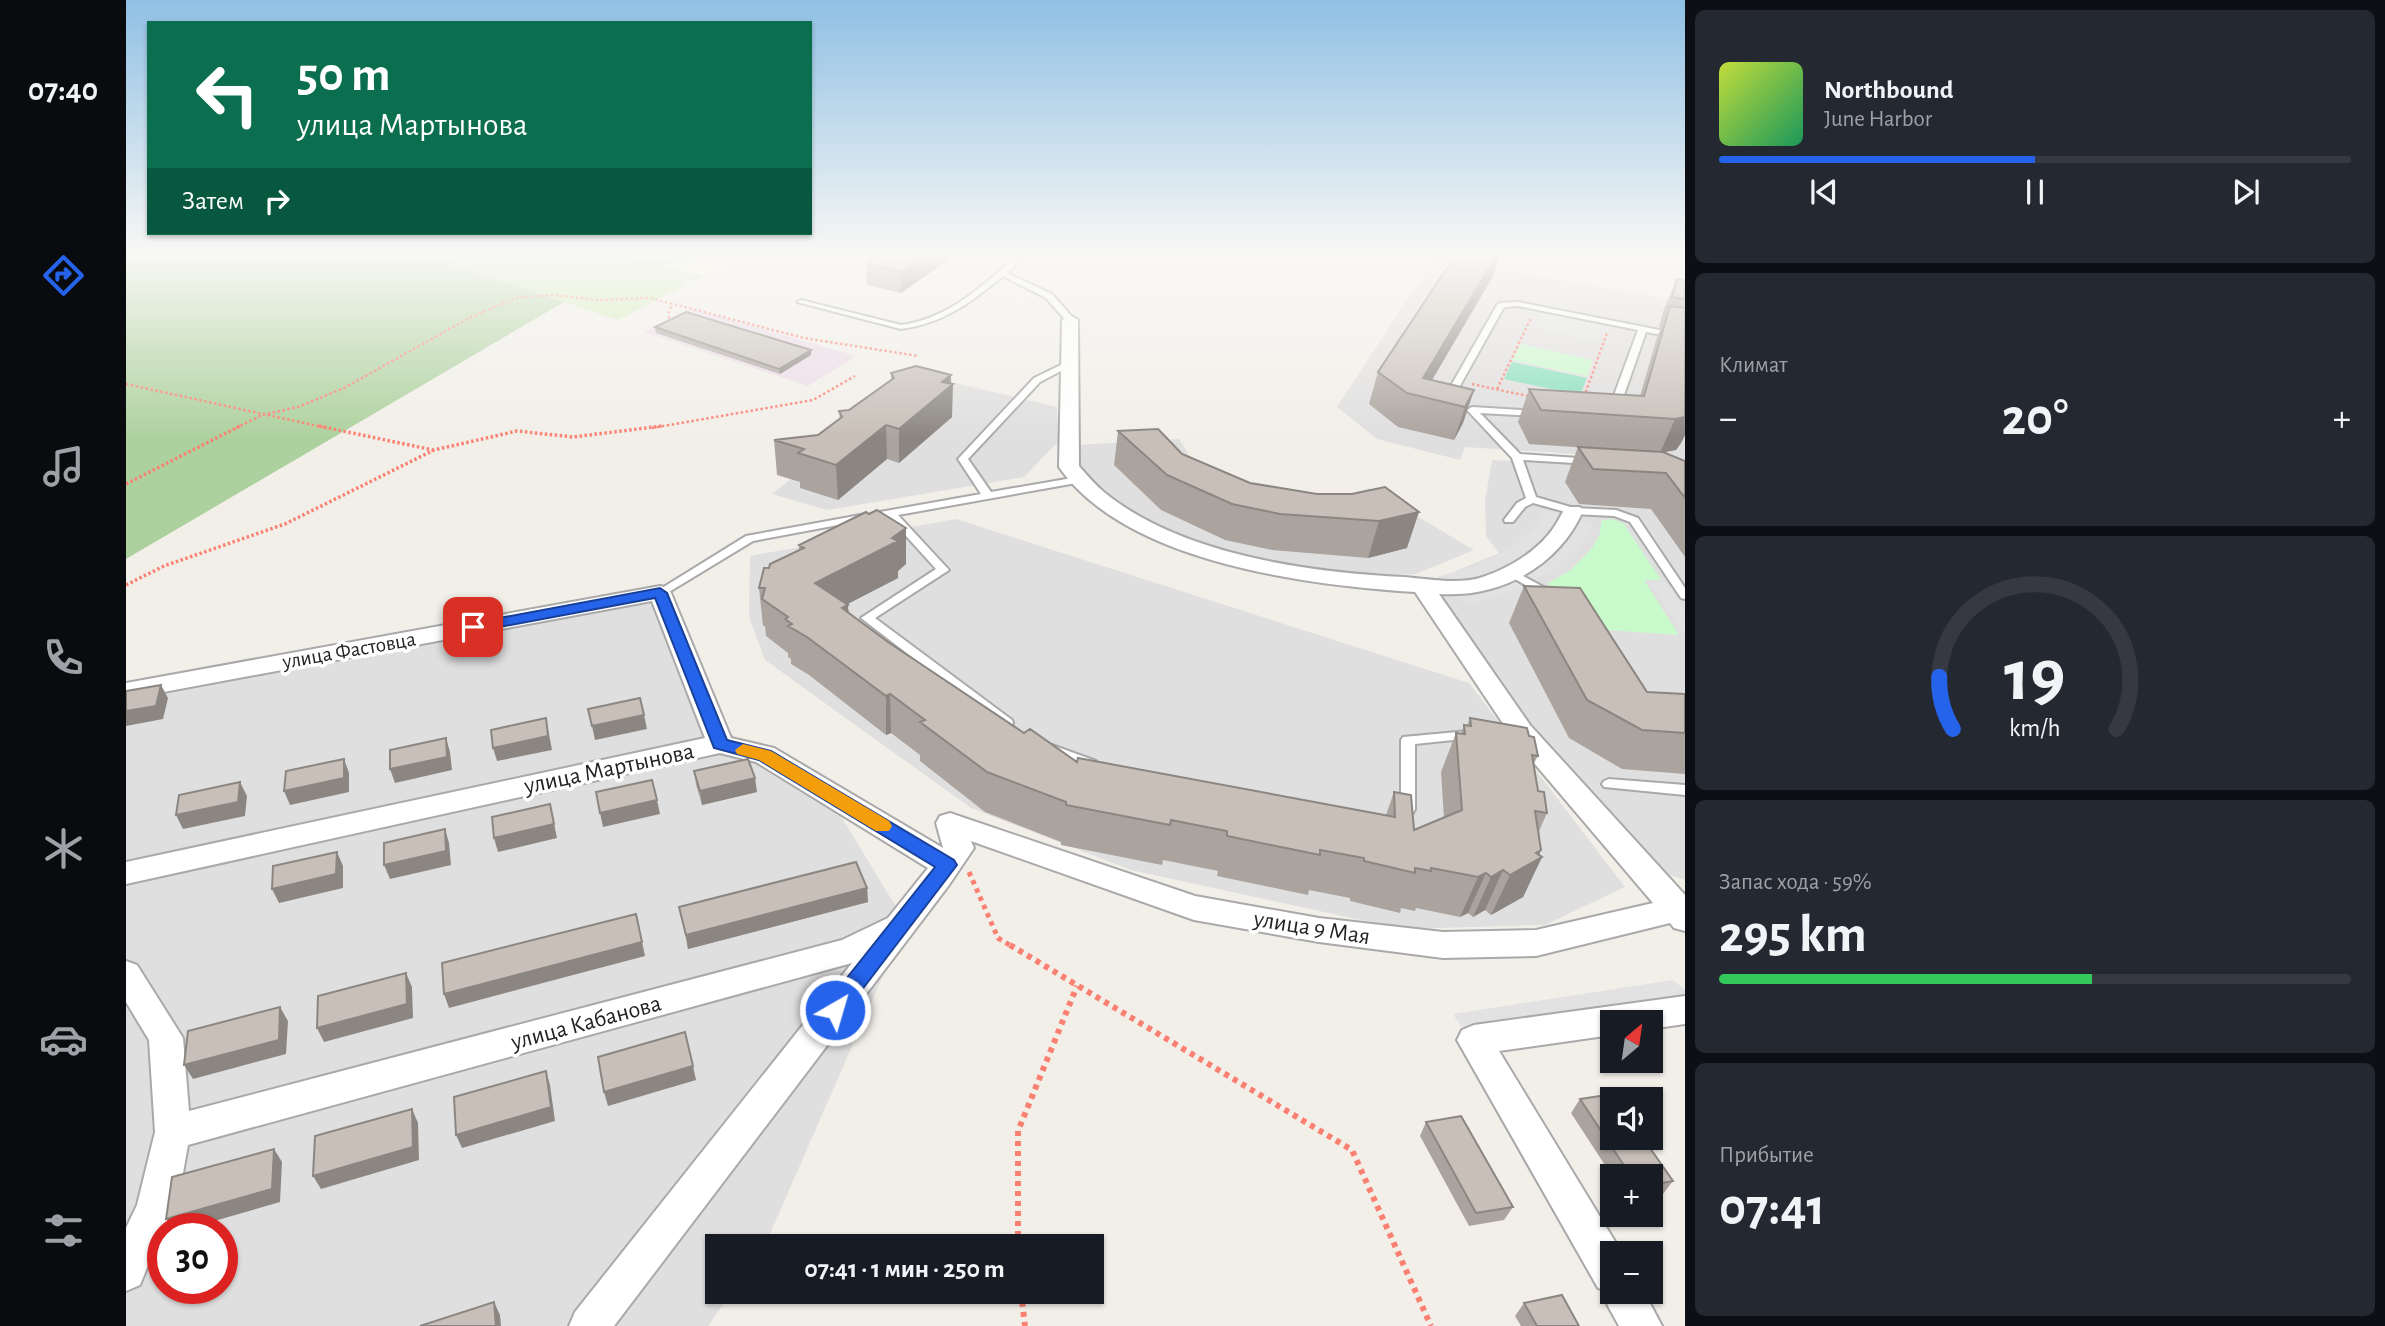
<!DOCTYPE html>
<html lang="ru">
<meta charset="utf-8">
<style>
:root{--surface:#171b24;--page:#242831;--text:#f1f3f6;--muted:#9ea1a6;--line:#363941;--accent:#2563eb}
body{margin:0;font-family:"Alegreya Sans",sans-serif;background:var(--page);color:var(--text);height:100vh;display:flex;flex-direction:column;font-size:26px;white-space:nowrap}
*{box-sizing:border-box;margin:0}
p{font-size:23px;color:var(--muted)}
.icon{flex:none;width:38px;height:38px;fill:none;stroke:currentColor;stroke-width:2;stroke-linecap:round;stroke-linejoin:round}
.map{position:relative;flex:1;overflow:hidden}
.details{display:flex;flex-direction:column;gap:10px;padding:10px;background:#0d0f14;width:700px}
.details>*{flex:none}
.hud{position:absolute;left:21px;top:21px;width:665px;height:214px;border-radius:0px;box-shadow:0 2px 5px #0004;background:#0b6e4f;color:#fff;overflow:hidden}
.needle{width:46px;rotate:29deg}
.buttons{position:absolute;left:1474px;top:1010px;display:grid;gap:14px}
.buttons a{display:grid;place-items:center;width:63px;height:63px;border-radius:0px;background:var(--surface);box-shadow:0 2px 5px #0004;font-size:35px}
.speed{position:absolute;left:21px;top:1213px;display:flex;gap:14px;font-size:35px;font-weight:700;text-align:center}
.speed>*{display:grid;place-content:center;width:91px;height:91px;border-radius:50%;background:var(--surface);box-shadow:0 2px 5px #0004;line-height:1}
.speed .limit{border:10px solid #d22;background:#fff;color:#111}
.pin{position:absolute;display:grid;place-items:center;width:60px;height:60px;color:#fff;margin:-30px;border-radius:14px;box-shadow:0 4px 10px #0006}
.me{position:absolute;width:77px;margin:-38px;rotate:38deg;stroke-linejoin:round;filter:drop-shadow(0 0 5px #0008)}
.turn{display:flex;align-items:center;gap:24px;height:147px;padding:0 35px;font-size:32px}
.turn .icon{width:91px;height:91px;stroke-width:2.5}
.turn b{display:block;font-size:49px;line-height:60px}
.then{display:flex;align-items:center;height:66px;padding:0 35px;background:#0003;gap:14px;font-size:26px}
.big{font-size:52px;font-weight:600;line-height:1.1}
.details .widget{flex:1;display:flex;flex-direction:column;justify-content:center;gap:10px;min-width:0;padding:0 24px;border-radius:10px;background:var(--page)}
.details .dial{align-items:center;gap:0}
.dial svg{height:182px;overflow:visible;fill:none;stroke:var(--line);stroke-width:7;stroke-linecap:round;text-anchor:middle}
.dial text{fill:var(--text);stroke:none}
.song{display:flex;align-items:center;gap:21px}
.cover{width:84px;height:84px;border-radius:10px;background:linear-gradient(135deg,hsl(70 70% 55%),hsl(150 70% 35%))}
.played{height:7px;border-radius:4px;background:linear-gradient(90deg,var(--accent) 50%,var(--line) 50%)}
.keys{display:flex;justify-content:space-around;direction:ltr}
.heat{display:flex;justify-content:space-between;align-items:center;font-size:38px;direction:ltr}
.charge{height:10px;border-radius:5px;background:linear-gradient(90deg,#34c759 59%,var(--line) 0)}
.trip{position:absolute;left:579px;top:1234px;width:399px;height:70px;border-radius:0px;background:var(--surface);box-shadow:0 2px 5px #0004;font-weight:600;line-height:70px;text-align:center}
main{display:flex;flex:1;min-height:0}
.dock{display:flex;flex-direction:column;width:126px;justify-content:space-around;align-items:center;background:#090b0e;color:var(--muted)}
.dock .icon{width:49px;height:49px}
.dock .current{color:var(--accent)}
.dock b{font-size:32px;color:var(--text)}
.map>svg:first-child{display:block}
.residential{fill:#e0dfdf;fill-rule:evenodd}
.industrial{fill:#ebdbe8}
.education{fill:#ffffe5}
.grass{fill:#cdebb0}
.forest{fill:#add19e}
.park{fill:#c8facc}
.pitch{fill:#88e0be}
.parking{fill:#e2e2e2}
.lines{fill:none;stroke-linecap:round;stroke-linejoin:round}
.lane-casing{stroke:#a9a9a9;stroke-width:4}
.street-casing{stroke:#a9a9a9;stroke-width:4}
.path-far3{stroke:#fa8072;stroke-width:2.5;stroke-dasharray:2.5 2.5;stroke-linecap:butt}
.path-far2{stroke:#fa8072;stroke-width:3.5;stroke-dasharray:2.5 2.5;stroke-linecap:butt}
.path-far1{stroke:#fa8072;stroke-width:5;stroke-dasharray:4.5 4.5;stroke-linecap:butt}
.path{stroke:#fa8072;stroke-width:6;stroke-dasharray:5 5;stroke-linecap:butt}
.lane{fill:#fff;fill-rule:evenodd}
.street{fill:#fff;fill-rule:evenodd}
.wall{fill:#aba49e}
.shaded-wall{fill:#8b8681}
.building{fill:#c7bfb8;stroke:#8b8681;stroke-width:2}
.route{fill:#2563eb;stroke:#184099;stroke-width:2}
.slow{fill:#f59e0b}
.labels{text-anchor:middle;stroke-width:7;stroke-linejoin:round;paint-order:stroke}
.street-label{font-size:21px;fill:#222;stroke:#fff}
.near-street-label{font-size:24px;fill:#222;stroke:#fff}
</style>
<main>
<nav class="dock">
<b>07:40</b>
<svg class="icon current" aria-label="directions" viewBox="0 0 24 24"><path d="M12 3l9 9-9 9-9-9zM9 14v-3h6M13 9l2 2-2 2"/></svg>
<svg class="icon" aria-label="music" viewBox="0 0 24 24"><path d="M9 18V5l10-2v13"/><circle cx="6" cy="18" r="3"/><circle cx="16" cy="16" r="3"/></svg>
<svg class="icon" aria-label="phone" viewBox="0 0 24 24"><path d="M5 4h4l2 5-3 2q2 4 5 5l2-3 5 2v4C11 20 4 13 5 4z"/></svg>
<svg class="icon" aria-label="climate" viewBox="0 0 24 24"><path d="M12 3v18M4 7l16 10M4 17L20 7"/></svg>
<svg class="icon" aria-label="car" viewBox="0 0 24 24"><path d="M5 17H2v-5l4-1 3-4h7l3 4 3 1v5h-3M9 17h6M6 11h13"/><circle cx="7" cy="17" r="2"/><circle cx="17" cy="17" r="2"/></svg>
<svg class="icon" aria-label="filters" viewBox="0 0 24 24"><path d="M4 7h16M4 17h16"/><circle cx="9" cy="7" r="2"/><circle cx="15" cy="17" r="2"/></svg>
</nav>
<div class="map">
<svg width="1559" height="1326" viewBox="0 0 1559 1326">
<rect width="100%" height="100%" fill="#f2efe9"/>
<path class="residential" d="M1309,258L1559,302V461L1339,447L1334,460L1251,439L1211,407Z
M795,375L931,407L933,441L898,477L701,510L646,494Z
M1053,439L1073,470L1096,483L1209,500L1243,488L1348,550L1290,574L1183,578L1085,558L1017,533L958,496L934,446Z
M1366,460L1559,470V880L1492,858L1478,848L1373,712L1315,596L1311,579L1373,553L1360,536L1359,501Z
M830,519L1343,683L1499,887L1419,925L1276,929L1005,870L845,808L639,660L623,617L624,556Z
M533,593L588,723L637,755L711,810L780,923L643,1236L636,1246H592V1292H606L582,1326H0V691ZM37,1228H96V1288H37Z"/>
<path class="industrial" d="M565,308L730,356L682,386L518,332Z"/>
<path class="education" d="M486,253H624L577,276Z"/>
<path class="grass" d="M291,253H486L577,276L492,320Z"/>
<path class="forest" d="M0,253H291L438,302L0,559Z
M477,253H582C549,269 509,270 477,253Z"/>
<path class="park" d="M1394,344L1467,360L1461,376L1386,360Z
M1485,519L1497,523L1535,580H1518L1553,635L1481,630C1468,607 1444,597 1421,584L1446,569L1466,548L1473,536L1476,520Z"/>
<path class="pitch" d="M1386,362L1461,378L1454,395L1378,379Z"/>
<path class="parking" d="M1416,311L1477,323L1470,341L1408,328Z
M1419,511L1467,524L1458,541L1429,569L1385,592L1341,604L1311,577L1347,567L1386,548L1411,525Z
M1523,582L1541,583L1559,610V633H1556Z
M1547,980L1559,990V1005L1343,1038L1327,1014Z"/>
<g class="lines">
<g class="lane-casing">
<path id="lane" d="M894,253H902L881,273L926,294L947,318V322H941L920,298L877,276C846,302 816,324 775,329L671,302L675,300L775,325C823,319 859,284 894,253Z
M1392,302L1559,335V339L1520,332L1493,409L1488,412L1483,409L1512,330L1392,306L1378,307L1331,391L1336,399L1335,401H1329L1322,391L1371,305L1375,303Z
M941,362L948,364L914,382L842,459L865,492L952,477L957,480L956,482L772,515L823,570L749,618L886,720L887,723L886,726H876L735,618L810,569L762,516H754V512L855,494L832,459L908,378Z
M1346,407L1413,411L1415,413L1410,416L1354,413L1394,454L1467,459L1469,461L1464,464L1397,460L1410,497L1448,508L1490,510L1512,518L1559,588V599L1555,598L1504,522L1488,516L1447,514L1407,503L1399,507L1387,522H1379L1378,520L1391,503L1400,498L1386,458L1343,412L1341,410Z
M740,514L745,517L744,519L627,541L538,595L534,596L528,593L620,536Z
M1384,569L1425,591L1427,593L1421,596L1417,595L1380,574L1378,572L1380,570Z
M1342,731L1347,732L1349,735L1347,738L1289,744V809L1287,813H1277L1275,809V740L1277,737Z
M926,745L970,761L972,764L970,767L965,769L921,753L919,750L921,747Z
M1483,779L1559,785V795L1478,787L1476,784L1478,781Z"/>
</g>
<g class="street-casing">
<path id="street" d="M944,315L952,320L953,466C961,475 969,485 979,493C1056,555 1181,572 1278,577C1303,579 1332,585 1357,577C1383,568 1410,552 1426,530C1432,522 1435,514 1440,507H1454L1457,511C1432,567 1374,598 1313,594L1404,725L1559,895V931L1548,928L1544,923L1410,956L1317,958L1193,942L1068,920L845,841L848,848L823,885L488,1326H443L449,1312L726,963L62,1145C58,1165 52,1216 37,1228L14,1285L0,1291V1228L11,1205L29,1132L23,1040L0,1002V961L11,965L57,1038L63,1111L716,940L762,918L802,868L630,762L594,753L0,884V862L579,738L526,601L0,699V683L534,586L542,588L545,593L605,738L648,748L817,848L810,823L814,816L824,813L1069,896L1193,918L1317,932L1410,930L1527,903L1386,737L1289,592C1181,585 1000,563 933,467L936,320Z
M1559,996V1024L1524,1029V1022H1486V1035L1373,1051L1496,1253H1486V1292H1518L1536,1326H1493L1482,1306L1477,1290L1472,1288L1331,1040L1336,1030L1348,1025Z"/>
</g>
<path class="path-far3" d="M545,323L542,314L546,304
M0,384L201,428
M1346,384L1406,397
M1371,389L1405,318
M1458,397L1481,333
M110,428L136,415L172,407L218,388L345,317L390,298L428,295L472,300L524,298L678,338L792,356
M526,428L687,400L729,376"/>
<path class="path-far2" d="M193,426L307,450
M0,484L114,426
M0,585L38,566L159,524L308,450L391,431L447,437L536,426"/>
<path class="path-far1" d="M843,872L872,938L887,947"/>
<path class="path" d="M884,945L1226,1150L1305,1326
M892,1246V1131L951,986
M895,1292L899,1326"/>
<use href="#lane" class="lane"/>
<use href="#street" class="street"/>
</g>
<path class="wall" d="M741,253H829V255L775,293L741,285L739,254Z
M1331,253H1374L1367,276L1306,380L1348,390L1337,423L1328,440L1272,427L1243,404L1252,372Z
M1551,279L1559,281V435L1555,443L1550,450L1536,452L1559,461V557L1525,509L1453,504L1439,482L1452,447L1493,450L1403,444L1392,422L1403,389L1514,396L1531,337L1535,328L1533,327L1538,309Z
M529,327L685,350V355L654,374L530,333Z
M765,373L825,375L826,417L773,463L761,459L712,500L674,488V482L651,475L648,440L692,435L714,419L713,411L723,410L765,380Z
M992,431L1056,454L1124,483L1191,494H1226L1281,548L1242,558L1146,550L1099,540L1035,510L988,465Z
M780,528V564L772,571V578L721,604L723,613L762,642L898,733L951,762L1260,815L1268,792L1288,830L1318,818L1315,772L1330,733L1335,734L1338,725L1341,726L1344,718L1403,736L1412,756L1407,765L1412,791L1421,813L1413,831L1415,850L1413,855L1416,857L1397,897L1365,915L1359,910L1347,917L1342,913L1334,917L1290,908L1289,911L1275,908L1274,913L1224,901V898L1183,890L1182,895L1091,876L1092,871L1037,860L1036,865L935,845V842L859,812L794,761V755L765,733L760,735L683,675L665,664V659L662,657V653L640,636L639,626H637L633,588L643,568L673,550V545Z
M1398,586L1521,692L1559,694V774L1496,769L1443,738L1383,623Z
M568,771L631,792L576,805L570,785Z
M741,888L742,902L562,949L553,907Z
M1454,1099L1547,1181L1537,1194L1524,1197V1176H1486L1445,1113Z
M1300,1122L1387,1207L1378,1220L1343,1226L1294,1136Z
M1398,1303L1453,1326H1395L1389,1316Z"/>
<path class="shaded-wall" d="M803,253H829V255L775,293V272Z
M1372,253H1374L1367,276L1296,397L1297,378Z
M685,350V355L654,374L653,369Z
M825,375L824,386L827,384L826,417L773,463V429L816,382Z
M1348,390L1337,423L1328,440L1339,407Z
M1559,417V435L1555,443L1550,450L1534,453L1549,419Z
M760,425L761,459L712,500L710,465Z
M1293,512L1281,548L1242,558L1253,521Z
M780,528V564L772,571V578L691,620L689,583L766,538Z
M722,605L724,643L716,608Z
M35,685L42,698L37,719L0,726V711Z
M764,694L765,733L760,735V696Z
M518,715L521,729L469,740L466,726Z
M420,718L426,750L371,761L367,748Z
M320,738L324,752L326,770L269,783L264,769Z
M218,759L223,773V792L164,805L158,791Z
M629,778L631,792L576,805L574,791Z
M114,782L121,796L119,816L57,829L50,815Z
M531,800L534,814L477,827L474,813Z
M424,804L431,838L372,852L368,838Z
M319,829L323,843L325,865L264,879L258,865Z
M1415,850L1410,861L1416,857L1397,897L1365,915L1384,875Z
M211,852L217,866V888L153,903L146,889Z
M1377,870L1359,910L1347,917L1365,877Z
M1360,873L1342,913L1334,917L1352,877Z
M741,888L742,902L562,949L560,935Z
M516,942L519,956L323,1008L318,994Z
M280,973L286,987L287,1018L198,1042L191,1028Z
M154,1007L162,1021L160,1054L67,1079L58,1065Z
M567,1066L570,1080L482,1106L478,1092Z
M420,1071L424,1085L429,1121L336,1148L330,1135Z
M286,1109L292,1123L293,1160L195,1189L187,1176Z
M148,1149L156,1162L154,1202L64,1228H47L40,1219Z
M368,1302L374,1315L375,1326H370Z"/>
<path class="building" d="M741,253H803L775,272L741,264L752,257L739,254Z
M1331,253H1372L1297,378L1348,390L1339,407L1281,393L1252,372Z
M1551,279L1559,281V299L1546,297Z
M1544,306L1559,308V417L1549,419L1415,410L1403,389L1518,396Z
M560,312L685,350L653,369L529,327Z
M790,366L825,375L816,382L827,384L773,429L760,425L710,465L672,453L678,449L648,440L692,435L716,417L713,411L723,410L768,378L765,373Z
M1032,429L1056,454L1124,483L1191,494H1226L1259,487L1293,512L1253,521L1154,514L1106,504L1041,475L992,431Z
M1452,447L1537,452L1559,461V498L1540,473L1467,469Z
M751,510L780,528L766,538L772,541L689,583L722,605L716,608L762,642L898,733L904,729L951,762L952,758L1269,817L1268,792L1285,795L1288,830L1336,810L1330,733L1339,734L1338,725L1345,726L1344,718L1401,728L1403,736L1408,737L1412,756L1406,755L1412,791L1418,792L1421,813L1409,811L1415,850L1410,853L1416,857L1384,875L1377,870L1365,877L1360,873L1352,877L1305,868V871L1289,868V873L1238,861V858L1194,850V855L1101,836V831L1070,825L1045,820L1044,825L940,805V802L861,772L794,722L799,720L764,694L760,696L681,637L662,626L666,624L659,619L662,617L636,599L639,588H633L638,568H643L644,564L678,548L673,545L740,512L743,514Z
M1398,586L1454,588L1521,692L1559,694V733L1516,730L1461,700Z
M35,685L30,706L0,711V691Z
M514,698L518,715L466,726L462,709Z
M420,718L422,736L367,748L365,730Z
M320,738L321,757L264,769V750Z
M218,759V778L158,791L160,771Z
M622,759L629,778L574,791L568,771Z
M526,780L531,800L474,813L470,792Z
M114,782L112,802L50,815L53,795Z
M424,804L428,824L368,838L366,817Z
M319,829L320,851L258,865V843Z
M211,852L210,874L146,889L147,866Z
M730,862L741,888L560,935L553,907Z
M510,914L516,942L318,994L316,963Z
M280,973L281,1004L191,1028L192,996Z
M154,1007L153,1040L58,1065L62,1031Z
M559,1032L567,1066L478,1092L472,1057Z
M420,1071L425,1107L330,1135L328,1097Z
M1487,1094L1490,1099H1486V1138H1517L1547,1181L1524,1185V1176H1505L1454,1099Z
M286,1109L287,1147L187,1176L189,1136Z
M1335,1116L1387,1207L1350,1213L1300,1122Z
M148,1149L146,1189L40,1219L46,1177Z
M1436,1295L1453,1326H1411L1398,1303Z
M368,1302L370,1326H294Z"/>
<linearGradient id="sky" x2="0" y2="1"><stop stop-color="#8fc0e4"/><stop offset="0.58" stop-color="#f9f8f5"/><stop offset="1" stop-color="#f9f8f5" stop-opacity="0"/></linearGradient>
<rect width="1559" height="439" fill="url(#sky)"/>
<path class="route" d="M534,588L541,593L601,740L645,751L828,860L831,865L716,1016L709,1019L701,1016L698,1010L701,1003L809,867L633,760L588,748L529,598L347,632L339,627L347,623Z"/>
<path class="slow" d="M617,744L645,751L763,821L766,826L763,831H750L633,760L611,754L609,750Z"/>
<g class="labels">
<g class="street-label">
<text transform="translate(223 650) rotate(-10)" y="7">улица Фастовца</text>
</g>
<g class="near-street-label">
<text transform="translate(483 768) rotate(-12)" y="8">улица Мартынова</text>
<text transform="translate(1186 927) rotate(9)" y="8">улица 9 Мая</text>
<text transform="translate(460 1022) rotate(-15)" y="8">улица Кабанова</text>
</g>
</g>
</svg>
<div class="buttons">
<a><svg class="needle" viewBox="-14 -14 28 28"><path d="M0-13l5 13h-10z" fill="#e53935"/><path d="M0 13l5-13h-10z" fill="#9ea1a6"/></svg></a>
<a><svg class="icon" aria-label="sound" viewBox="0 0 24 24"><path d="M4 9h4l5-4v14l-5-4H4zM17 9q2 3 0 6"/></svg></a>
<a>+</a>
<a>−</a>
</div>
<div class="speed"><div class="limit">30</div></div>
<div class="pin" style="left:347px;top:627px;background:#d93025"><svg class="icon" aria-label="arrive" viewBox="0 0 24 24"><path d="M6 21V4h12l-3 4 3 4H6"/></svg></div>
<svg class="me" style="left:709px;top:1010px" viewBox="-20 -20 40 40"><circle r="17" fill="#2563eb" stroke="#fff" stroke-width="3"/><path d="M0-11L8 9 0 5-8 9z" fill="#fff"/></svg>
<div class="trip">07:41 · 1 мин · 250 m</div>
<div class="hud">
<div class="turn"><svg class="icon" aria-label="left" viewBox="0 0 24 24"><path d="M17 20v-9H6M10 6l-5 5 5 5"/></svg><div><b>50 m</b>улица Мартынова</div></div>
<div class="then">Затем<svg class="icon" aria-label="right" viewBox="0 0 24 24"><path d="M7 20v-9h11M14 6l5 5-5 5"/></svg></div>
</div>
</div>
<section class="details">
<div class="widget">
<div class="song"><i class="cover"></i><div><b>Northbound</b><p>June Harbor</p></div></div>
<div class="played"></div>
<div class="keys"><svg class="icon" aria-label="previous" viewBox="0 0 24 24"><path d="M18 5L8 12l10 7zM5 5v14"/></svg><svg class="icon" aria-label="pause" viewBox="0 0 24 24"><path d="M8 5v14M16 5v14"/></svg><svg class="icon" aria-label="next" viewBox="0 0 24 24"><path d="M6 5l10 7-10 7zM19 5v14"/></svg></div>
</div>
<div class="widget"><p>Климат</p>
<div class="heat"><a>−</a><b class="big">20°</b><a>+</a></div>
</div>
<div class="widget dial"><svg viewBox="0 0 100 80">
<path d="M14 69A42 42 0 1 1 86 69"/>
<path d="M14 69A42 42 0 0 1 8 46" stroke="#2563eb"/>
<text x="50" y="56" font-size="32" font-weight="700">19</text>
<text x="50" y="72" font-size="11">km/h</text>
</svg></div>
<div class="widget"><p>Запас хода · 59%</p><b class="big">295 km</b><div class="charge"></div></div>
<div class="widget"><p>Прибытие</p><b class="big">07:41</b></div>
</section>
</main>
